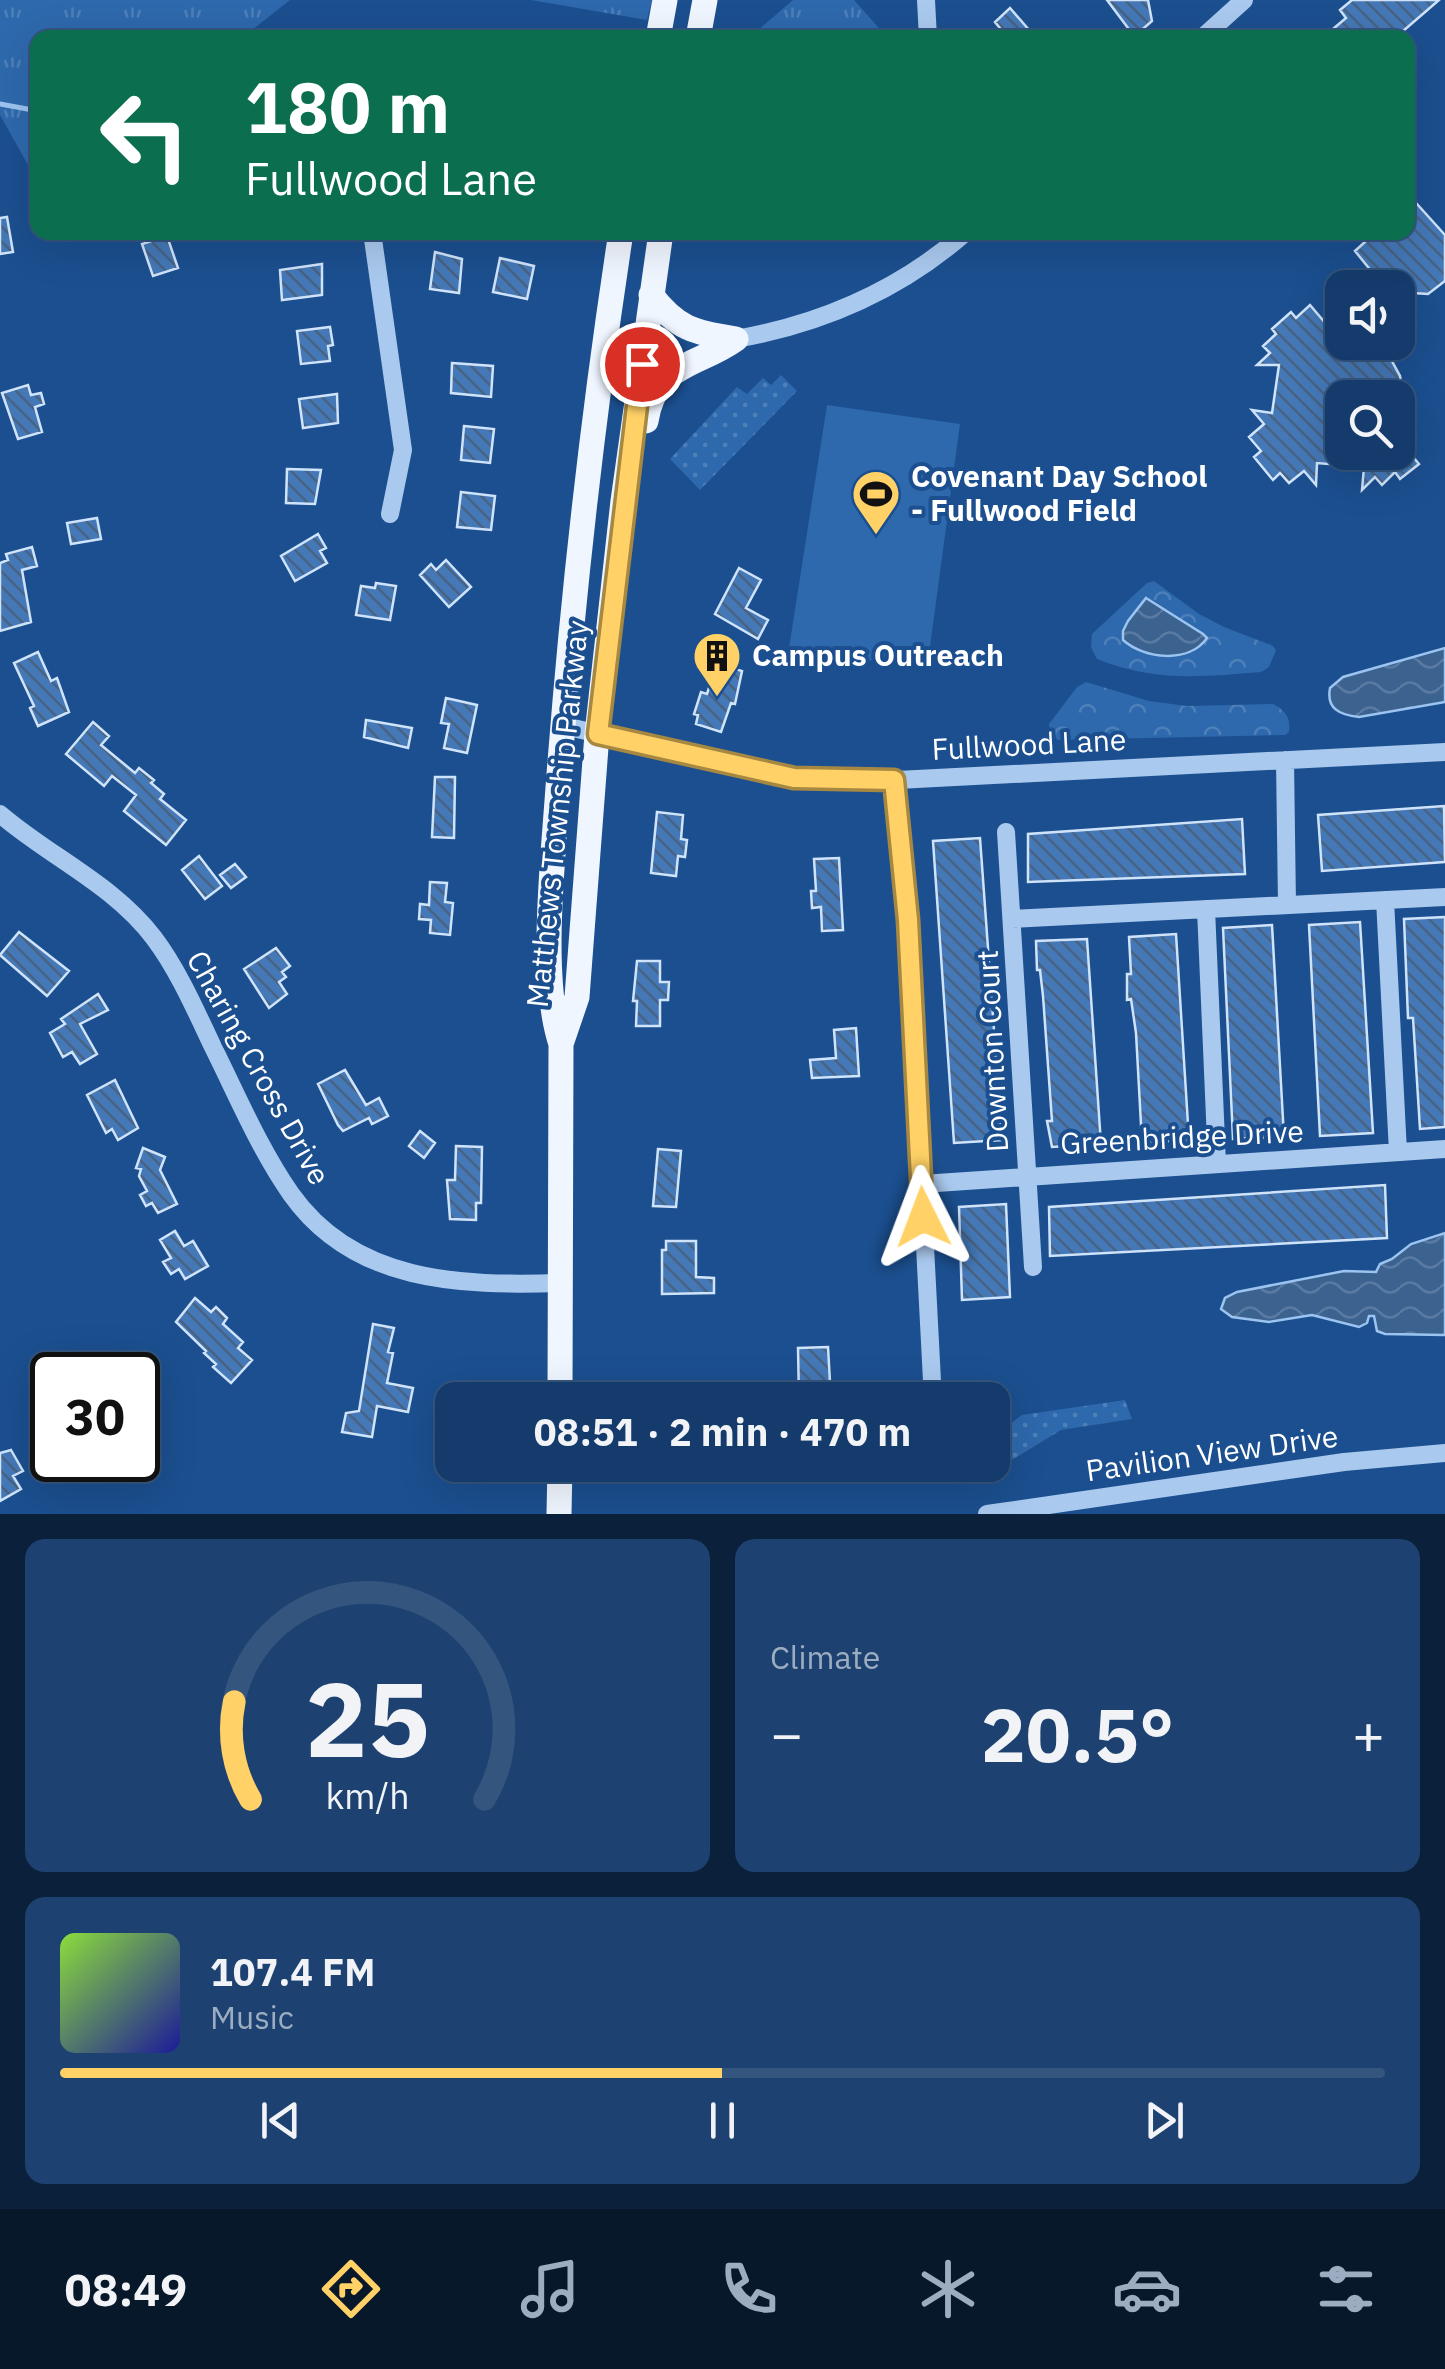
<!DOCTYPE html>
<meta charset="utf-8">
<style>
:root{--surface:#143b6b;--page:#1d4271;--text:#f1f3f6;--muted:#9dadc1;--line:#33557e;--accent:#ffd166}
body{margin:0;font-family:"IBM Plex Sans",sans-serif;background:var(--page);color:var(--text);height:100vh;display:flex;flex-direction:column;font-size:38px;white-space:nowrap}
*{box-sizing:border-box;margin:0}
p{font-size:32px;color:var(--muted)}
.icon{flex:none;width:55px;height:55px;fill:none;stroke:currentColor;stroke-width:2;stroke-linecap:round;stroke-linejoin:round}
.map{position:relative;height:1514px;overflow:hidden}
.drawer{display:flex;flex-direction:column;gap:25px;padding:25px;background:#0b203b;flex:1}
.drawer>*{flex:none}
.guide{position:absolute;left:30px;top:30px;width:1385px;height:210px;border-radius:20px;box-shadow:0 10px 40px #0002,0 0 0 2px var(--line);background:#0b6e4f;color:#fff;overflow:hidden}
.controls{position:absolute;left:1325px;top:270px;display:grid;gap:20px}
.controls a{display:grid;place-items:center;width:90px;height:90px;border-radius:20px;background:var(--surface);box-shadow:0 10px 40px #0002,0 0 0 2px var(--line);font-size:50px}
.speed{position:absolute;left:30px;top:1352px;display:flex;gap:20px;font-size:50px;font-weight:700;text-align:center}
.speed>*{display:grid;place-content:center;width:130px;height:130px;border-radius:50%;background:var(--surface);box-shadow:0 10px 40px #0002,0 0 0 2px var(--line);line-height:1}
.speed .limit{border:5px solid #111;border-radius:15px;background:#fff;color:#111}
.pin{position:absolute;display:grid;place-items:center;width:85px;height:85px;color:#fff;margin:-42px;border:5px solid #fff;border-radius:50%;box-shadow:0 2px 10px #0007}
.me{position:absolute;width:110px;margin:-55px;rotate:357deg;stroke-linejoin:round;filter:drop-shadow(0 0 8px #0008)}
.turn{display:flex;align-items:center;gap:35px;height:210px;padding:0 50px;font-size:45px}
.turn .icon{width:130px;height:130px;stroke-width:2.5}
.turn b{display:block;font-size:70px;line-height:85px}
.big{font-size:75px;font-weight:700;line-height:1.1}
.drawer .card{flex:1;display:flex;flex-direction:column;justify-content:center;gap:15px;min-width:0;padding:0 35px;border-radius:20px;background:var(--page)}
.drawer .dial{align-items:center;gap:0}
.dial svg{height:260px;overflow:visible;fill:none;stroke:var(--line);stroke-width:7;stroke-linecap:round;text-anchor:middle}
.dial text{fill:var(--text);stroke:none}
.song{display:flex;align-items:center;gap:30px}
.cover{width:120px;height:120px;border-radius:15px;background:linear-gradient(135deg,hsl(90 70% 55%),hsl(240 70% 35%))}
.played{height:10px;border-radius:5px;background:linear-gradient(90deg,var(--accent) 50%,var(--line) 50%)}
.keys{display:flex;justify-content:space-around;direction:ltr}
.heat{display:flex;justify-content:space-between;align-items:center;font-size:55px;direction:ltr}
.drawer .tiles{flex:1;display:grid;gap:25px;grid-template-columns:1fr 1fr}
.card:last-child{grid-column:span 2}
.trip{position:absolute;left:435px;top:1382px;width:575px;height:100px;border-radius:20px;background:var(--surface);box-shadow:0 10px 40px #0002,0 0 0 2px var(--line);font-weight:700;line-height:100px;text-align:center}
.tab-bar{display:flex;height:160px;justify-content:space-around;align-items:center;background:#08182b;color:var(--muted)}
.tab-bar .icon{width:70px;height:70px}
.tab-bar .active{color:var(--accent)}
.tab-bar b{font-size:45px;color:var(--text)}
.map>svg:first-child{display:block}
.grass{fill:#2e69ad}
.forest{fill:url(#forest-crowns)}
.park{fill:url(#park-tufts)}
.garden{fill:url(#garden-dots)}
.water{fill:url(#water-waves);stroke:#9cc4f0;stroke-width:2.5}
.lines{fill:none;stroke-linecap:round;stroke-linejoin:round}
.stream{stroke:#9cc4f0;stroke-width:5}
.building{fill:url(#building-back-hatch);stroke:#cfe3fa;stroke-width:2.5}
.minor{stroke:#a9c9ee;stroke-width:18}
.major{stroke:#f0f6ff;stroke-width:25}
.route-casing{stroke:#a68842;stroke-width:25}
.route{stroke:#ffd166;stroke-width:18}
.labels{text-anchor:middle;stroke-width:8;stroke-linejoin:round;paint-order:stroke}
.poi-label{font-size:30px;font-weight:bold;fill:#fff;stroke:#1b4f8f;text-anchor:start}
.street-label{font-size:30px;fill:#fff;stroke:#1b4f8f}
</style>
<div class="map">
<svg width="1445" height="1514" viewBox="0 0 1445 1514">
<defs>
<pattern id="forest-crowns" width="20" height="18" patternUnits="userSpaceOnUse" patternTransform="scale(2.5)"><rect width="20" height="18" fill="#2e69ad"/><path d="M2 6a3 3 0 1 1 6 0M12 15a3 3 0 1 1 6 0" fill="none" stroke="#4d80b9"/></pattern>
<pattern id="park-tufts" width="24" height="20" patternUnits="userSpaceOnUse" patternTransform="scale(2.5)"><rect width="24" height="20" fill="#2e69ad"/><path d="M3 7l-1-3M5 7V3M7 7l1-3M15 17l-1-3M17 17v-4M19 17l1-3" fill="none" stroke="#4d80b9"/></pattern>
<pattern id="garden-dots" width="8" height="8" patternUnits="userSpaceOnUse" patternTransform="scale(2.5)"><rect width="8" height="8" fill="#2e69ad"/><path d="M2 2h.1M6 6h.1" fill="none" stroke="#4d80b9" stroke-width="1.8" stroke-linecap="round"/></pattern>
<pattern id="water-waves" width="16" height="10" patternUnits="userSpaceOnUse" patternTransform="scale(2.5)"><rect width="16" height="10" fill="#3c6290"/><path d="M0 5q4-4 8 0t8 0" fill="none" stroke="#597aa1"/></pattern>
<pattern id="building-back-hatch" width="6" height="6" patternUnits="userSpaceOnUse" patternTransform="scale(2.5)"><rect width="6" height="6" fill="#4478b7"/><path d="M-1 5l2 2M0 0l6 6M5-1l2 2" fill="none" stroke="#486282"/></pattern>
</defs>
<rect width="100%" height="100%" fill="#1b4f8f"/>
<path class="grass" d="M827,405L960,424L927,669L789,648Z"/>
<path class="forest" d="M1154,581L1199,614L1224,627L1273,646L1276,650L1269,667L1261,672C1202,677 1154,682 1097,659L1091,647L1092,634L1147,583Z
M1086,682L1149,701L1187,706L1273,704C1285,710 1291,718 1289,732L1285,735L1058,740L1050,733L1049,724L1077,687Z"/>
<path class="park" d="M0,0H290L243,37L38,38L37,181L0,115Z
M531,0H652L647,20Z
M793,0H854L886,36L750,37Z"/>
<path class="garden" d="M781,375L797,391L700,490L670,459L737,387L747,394L763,378L771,385Z
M1125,1400L1132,1419L1061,1430L992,1472L984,1465H992L993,1437L1022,1415Z"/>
<path class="water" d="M1146,598L1203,634L1207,638C1189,664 1144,659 1123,640V631L1128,621Z
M1445,648V702L1359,717C1340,715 1326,709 1330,688L1343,677Z
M1445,1233V1335L1385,1334L1377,1331L1374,1316H1369L1367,1323L1359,1327L1312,1315L1269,1322L1232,1317L1221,1309L1225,1298L1237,1292L1344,1271L1376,1272L1380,1264L1392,1259L1411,1244Z"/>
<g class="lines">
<path class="stream" d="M0,104L38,111"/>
</g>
<path class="building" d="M1107,0H1148L1152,21L1137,34L1131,32Z
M1352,0H1439L1395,38H1340L1333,29L1346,18L1340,10Z
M1010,8L1036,38H1008L995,22Z
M1408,194L1445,235V281L1428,294L1398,292V288H1385L1355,251L1376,232H1408Z
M7,217L13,252L0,254V218Z
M167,236L178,268L153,276L142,244Z
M435,252L462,259L459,293L430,289Z
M500,258L534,266L527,299L493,292Z
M322,264V295L282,300L280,270Z
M1310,305L1338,338H1342V342H1367L1388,354L1400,376L1403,398H1342V452H1398V439L1419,464L1400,479L1395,472L1382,485L1375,477L1362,490L1364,467L1317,463L1316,485L1304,471L1289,483L1280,473L1273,480L1254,457L1261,451L1249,437L1264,424L1252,410L1272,413L1279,365H1257L1270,353L1263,346L1276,334L1272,329L1291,312L1296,318Z
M330,327L333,345L328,346L330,361L301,364L297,331Z
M452,363L493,366L491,397L451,393Z
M28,385L31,395L41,393L44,404L35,407L42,432L18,439L2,393Z
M337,394L338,423L303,428L299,399Z
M464,426L494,429L490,463L461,460Z
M287,469L321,470L315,504L286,503Z
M461,492L495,496L491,530L457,527Z
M97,518L101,539L71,544L67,523Z
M318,534L326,548L320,551L327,563L295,581L281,556Z
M32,547L37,566L22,570L31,622L0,631V563L8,560L6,554Z
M446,560L471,587L449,607L420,575L431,564L436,570Z
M739,568L761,580L746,608L768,620L758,639L715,614Z
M376,583L396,586L390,620L356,615L361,586L375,588Z
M38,652L51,681L57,678L69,712L38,726L30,708L34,706L14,663Z
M717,663L742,671L735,704L731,703L721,732L696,724L698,715L694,714L701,692L707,694Z
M446,698L477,705L467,753L444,748L449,724L441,723Z
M366,720L412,728L408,748L364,737Z
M93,722L109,736L101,745L135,773L139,768L154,780L151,783L164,794L160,799L186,820L166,845L124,811L136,795L112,776L104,786L66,754Z
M435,777H455L454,838L432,837Z
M1444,806L1445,862L1322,871L1318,815Z
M657,812L683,815L681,839L687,840L685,857L678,856L676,876L651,873Z
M1242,819L1245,874L1028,882V834Z
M980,838L1002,1140L954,1143L933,841Z
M199,856L222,886L205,899L182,870Z
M839,858L843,930L822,931L821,907L812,908L811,891H816L814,859Z
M235,864L246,877L231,888L220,875Z
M430,882L447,883L445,902L453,903L450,935L430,933L431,920L419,919L420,904L429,905Z
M1445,917V1127L1420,1129L1413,1018H1408L1404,919Z
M1360,922L1373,1133L1320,1136L1309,925Z
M1272,925L1284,1137L1233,1139L1223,928Z
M19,932L69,971L47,996L0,955Z
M1176,934L1189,1140L1142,1143L1136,1033L1131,999L1127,1000V974H1131L1129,937Z
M1087,939L1101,1144L1052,1147L1047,1121H1052L1043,996L1040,970H1037L1036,941Z
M276,948L290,966L282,972L286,977L279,982L287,994L269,1008L244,969Z
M637,961H660V982H669L668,1000H660V1026H636L637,1001H633Z
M98,994L108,1010L80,1024L97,1054L80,1064L72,1052L63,1057L50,1033L65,1024L61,1019Z
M856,1028L859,1076L812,1078L810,1060L836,1058L834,1030Z
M345,1070L366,1105L379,1098L388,1116L372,1124L369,1118L343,1131L338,1125L318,1084Z
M115,1080L138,1128L118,1140L112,1129L106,1133L87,1095Z
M420,1131L435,1143L424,1158L409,1146Z
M456,1146L482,1147L481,1203H476V1220L450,1219L447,1180H455Z
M143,1148L165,1157L160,1170L177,1204L158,1213L152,1203L146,1206L140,1195L147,1191L139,1176L141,1169L136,1168Z
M658,1149L681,1151L676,1207L653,1206Z
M1385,1185L1387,1238L1050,1256L1049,1207Z
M1006,1204L1010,1297L962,1300L959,1207Z
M175,1231L184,1246L193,1241L208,1266L185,1279L179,1269L171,1274L163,1262L171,1258L160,1240Z
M666,1241H696V1277L714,1278V1293L662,1294V1250H666Z
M195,1298L211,1312L216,1307L227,1318L223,1324L243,1342L238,1348L252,1360L231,1383L213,1367L216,1364L204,1353L206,1351L176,1322Z
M373,1324L394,1328L388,1352L393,1353L387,1383L413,1388L408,1412L377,1406L372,1437L342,1432L346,1413L359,1411Z
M828,1347L831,1400H799L798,1348Z
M11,1450L23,1471L13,1476L21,1489L0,1501V1453Z"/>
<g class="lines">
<path class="minor" d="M926,0L928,38
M1202,38L1244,0
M372,232L403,450L390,514
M736,339C821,324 900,290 966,232
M562,725C659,749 759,778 859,782L1445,752
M1285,760L1287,905
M894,780L908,920L933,1400
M0,814C50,857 113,884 154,938C178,970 195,1009 212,1045C237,1095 259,1148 291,1194C354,1283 460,1286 560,1283
M1006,832L1033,1267
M1385,900L1398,1152
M1206,909L1217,1164
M1012,919L1445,897
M922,1184L1445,1149
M987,1514L1344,1462L1445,1453"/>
<path class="major" d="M658,38L665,0
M698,38L705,0
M651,295C678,330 694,332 736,339
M646,421C655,363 697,367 736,339
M561,1044L577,997L597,734L623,501L661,232
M560,1400L561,1044C540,981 552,869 557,801C571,610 592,421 621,232
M559,1514L560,1465"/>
</g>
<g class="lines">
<g class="route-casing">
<path id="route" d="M642,364L598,734L794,778L894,780L908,920L923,1217"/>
</g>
<use href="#route" class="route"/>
</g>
<defs>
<g id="stadium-pin" transform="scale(2.5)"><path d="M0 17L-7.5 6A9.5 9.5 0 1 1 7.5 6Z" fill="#ffd166" stroke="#1b4f8f"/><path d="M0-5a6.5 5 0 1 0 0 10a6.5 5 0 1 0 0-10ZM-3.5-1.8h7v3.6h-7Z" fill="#111"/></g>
<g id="building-pin" transform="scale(2.5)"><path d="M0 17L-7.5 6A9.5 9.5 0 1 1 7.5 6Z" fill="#ffd166" stroke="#1b4f8f"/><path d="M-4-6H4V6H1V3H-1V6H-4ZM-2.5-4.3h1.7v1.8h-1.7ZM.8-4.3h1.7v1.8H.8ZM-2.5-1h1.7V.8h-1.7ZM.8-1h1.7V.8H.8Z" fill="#111"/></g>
</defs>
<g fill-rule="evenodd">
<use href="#stadium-pin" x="876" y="494"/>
<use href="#building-pin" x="717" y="656"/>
</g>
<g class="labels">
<g class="poi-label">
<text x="911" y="487">Covenant Day School<tspan x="911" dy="34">- Fullwood Field</tspan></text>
<text x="752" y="666">Campus Outreach</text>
</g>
<g class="street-label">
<text transform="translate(1029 745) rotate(-3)" y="10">Fullwood Lane</text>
<text transform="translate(558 814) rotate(-84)" y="10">Matthews Township Parkway</text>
<text transform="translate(993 1051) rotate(-93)" y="10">Downton Court</text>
<text transform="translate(258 1068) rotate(61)" y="10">Charing Cross Drive</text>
<text transform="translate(1182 1138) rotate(-3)" y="10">Greenbridge Drive</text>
<text transform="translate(1212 1454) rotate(-8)" y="10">Pavilion View Drive</text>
</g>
</g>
</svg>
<div class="controls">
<a><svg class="icon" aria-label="sound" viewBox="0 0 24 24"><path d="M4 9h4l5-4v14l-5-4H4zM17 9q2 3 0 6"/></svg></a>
<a><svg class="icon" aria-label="search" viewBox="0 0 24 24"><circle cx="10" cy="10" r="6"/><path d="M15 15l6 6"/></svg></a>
</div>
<div class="speed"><div class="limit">30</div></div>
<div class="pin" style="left:642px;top:364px;background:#d93025"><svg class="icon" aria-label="arrive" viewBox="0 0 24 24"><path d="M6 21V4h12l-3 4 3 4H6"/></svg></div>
<svg class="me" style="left:923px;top:1217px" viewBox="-20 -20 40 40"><path d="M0-17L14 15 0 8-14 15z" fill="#ffd166" stroke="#fff" stroke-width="4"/></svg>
<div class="trip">08:51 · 2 min · 470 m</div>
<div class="guide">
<div class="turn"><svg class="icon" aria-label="left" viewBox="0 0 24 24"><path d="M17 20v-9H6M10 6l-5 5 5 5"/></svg><div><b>180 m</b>Fullwood Lane</div></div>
</div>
</div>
<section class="drawer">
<div class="tiles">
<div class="card dial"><svg viewBox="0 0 100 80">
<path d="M14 69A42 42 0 1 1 86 69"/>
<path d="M14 69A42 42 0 0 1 9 39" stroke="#ffd166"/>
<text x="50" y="56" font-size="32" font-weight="700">25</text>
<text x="50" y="72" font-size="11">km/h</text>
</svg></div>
<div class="card"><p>Climate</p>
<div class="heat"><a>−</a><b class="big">20.5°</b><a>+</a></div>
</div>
<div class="card">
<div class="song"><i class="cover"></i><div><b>107.4 FM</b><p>Music</p></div></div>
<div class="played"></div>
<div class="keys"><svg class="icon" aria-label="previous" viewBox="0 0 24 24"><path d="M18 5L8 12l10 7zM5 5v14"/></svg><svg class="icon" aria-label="pause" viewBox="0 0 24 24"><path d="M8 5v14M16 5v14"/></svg><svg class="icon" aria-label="next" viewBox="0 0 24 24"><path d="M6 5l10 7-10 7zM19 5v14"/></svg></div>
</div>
</div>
</section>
<nav class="tab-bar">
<b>08:49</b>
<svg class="icon active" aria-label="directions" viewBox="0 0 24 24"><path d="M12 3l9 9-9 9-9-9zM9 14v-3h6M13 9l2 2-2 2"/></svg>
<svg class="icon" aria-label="music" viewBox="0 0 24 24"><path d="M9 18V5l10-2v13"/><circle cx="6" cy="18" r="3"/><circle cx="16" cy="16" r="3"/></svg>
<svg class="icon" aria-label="phone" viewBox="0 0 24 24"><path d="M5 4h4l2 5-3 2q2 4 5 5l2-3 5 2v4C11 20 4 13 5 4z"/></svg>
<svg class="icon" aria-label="climate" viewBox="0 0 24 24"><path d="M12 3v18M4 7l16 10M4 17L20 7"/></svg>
<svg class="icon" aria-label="car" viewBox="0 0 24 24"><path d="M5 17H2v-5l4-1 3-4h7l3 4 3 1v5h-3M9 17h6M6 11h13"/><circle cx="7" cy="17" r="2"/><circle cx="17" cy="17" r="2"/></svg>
<svg class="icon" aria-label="filters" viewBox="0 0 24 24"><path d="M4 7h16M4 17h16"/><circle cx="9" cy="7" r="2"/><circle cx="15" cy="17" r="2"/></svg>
</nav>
